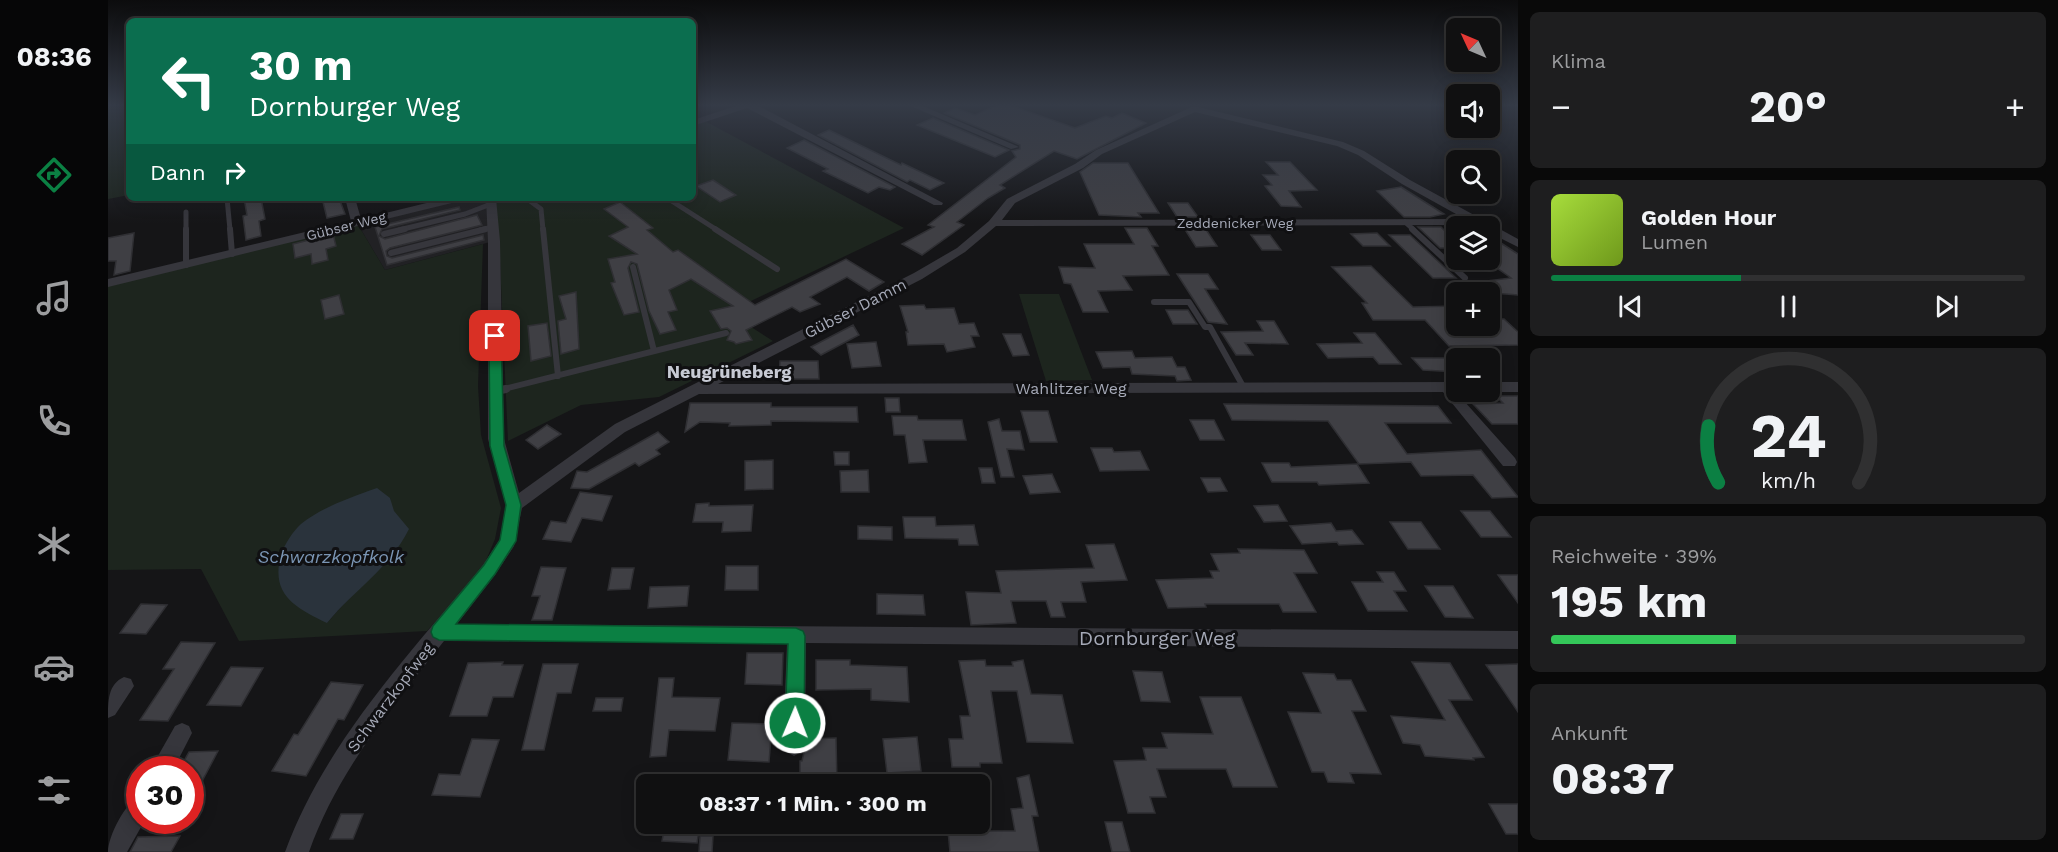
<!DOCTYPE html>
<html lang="de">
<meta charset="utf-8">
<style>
:root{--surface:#101011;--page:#1e1e1f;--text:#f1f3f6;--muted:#9c9d9f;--line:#303031;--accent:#0b8043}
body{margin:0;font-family:"Work Sans",sans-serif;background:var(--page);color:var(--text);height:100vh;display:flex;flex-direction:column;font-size:22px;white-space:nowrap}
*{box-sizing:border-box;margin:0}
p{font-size:20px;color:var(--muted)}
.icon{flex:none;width:33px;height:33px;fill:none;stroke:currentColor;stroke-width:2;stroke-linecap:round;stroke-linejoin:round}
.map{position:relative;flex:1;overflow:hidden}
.drawer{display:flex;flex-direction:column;gap:12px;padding:12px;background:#090909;width:540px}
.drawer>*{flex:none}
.top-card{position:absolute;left:18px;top:18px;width:570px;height:183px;border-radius:9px;box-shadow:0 3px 15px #0003,0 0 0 2px var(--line);background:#0b6e4f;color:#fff;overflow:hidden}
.needle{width:39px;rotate:314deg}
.tools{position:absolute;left:1338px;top:18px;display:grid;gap:12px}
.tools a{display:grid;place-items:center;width:54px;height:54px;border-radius:9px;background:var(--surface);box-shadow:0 3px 15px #0003,0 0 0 2px var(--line);font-size:30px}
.speed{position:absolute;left:18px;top:756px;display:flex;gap:12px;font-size:30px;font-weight:700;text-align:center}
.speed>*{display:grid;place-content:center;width:78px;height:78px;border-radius:50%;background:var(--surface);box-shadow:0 3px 15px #0003,0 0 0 2px var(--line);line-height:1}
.speed .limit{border:9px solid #d22;background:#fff;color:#111}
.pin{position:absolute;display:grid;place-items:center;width:51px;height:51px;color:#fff;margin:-26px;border-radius:12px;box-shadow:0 3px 9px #0006}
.me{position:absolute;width:66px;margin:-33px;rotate:1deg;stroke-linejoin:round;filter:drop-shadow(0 0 4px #0008)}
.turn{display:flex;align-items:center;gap:21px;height:126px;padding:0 24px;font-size:27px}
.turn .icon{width:78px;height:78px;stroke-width:2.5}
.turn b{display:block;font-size:42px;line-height:51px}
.then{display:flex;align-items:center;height:57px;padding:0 24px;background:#0003;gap:12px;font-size:22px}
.big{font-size:45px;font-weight:700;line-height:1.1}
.drawer .card{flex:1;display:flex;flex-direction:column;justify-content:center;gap:9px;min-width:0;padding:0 21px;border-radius:9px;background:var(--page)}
.drawer .dial{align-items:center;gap:0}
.dial svg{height:156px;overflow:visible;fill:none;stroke:var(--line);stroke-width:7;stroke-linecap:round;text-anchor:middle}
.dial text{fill:var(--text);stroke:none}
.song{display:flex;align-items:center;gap:18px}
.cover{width:72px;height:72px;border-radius:9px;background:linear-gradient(135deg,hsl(80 70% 55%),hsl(80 70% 35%))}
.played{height:6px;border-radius:3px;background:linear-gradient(90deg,var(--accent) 40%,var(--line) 40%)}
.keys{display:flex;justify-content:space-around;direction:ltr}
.heat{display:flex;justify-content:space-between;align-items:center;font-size:33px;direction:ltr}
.charge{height:9px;border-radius:4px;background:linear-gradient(90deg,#34c759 39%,var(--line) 0)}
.trip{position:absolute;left:528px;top:774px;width:354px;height:60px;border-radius:9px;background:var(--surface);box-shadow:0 3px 15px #0003,0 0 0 2px var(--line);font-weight:700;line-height:60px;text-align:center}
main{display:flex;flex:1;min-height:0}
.menu{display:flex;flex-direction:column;width:108px;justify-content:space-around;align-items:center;background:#060607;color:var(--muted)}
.menu .icon{width:42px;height:42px}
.menu .selected{color:var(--accent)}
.menu b{font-size:27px;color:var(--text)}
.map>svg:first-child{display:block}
.built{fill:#212124}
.green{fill:#1d251e;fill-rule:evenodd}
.water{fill:#2a333c}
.building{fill:#3f3f44;stroke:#2f2f33;stroke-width:1.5}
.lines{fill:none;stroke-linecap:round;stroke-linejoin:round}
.lane-far2{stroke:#36363c;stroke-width:5}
.lane-far1{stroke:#36363c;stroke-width:6}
.lane{stroke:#36363c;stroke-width:8}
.street{fill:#36363c;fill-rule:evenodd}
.route{fill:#0b8043;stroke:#07532c;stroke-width:1.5}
.labels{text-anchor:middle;stroke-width:6;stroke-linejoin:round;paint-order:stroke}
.far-street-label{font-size:14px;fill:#a6aab8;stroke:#101012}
.street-label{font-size:16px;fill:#a6aab8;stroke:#101012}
.neighbourhood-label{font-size:18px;font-weight:bold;fill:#c7cad4;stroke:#101012}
.water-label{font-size:18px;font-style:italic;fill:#7b96b5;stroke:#101012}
.near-street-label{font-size:20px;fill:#a6aab8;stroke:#101012}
</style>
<main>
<nav class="menu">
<b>08:36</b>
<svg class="icon selected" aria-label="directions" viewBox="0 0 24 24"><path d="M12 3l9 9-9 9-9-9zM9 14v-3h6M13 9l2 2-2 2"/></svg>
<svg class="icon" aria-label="music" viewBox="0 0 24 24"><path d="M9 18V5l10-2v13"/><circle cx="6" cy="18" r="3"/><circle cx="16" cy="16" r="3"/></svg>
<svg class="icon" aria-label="phone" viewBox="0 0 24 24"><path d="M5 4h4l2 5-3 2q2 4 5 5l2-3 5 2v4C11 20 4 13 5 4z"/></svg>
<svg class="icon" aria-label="climate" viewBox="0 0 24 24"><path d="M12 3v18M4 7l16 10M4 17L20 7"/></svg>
<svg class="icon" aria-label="car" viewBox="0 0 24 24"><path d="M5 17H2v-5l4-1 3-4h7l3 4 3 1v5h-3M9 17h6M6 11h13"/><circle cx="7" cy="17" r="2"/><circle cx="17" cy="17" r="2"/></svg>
<svg class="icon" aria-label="filters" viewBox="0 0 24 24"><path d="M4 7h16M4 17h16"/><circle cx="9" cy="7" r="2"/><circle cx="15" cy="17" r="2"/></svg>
</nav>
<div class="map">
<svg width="1410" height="852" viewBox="0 0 1410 852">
<rect width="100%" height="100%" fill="#151517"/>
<path class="built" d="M352,198H383L386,241L277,270L249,223Z"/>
<path class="green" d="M0,104H21V195L0,199Z
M597,121L796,228L620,312L665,341L551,397L473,405L400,441L391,239L387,198H585V126Z
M249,223L277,270L375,244L370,386L373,435L393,508L387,539L374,570L319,631L131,641L93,569L0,570V283ZM282,498L290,550C267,575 241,596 219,623Z
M911,294H951L984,380L938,381Z"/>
<path class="water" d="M269,488L282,498L286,511L301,529C280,570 248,588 219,623C188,608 162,595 173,555C176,545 185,531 193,524C214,507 244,497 269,488Z"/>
<path class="building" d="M891,104H899L967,128L998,116L1004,118L1014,113L1038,123L969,159L946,151L892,185L897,188L880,198L849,222L856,225L814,255L794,244L826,227L820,225L908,157L904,151L912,149V145L836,113L847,108L867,115Z
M825,118L901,150L887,157L809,125Z
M721,130L793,165L794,163L836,183L822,190L802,180L799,182L710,135Z
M696,140L787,187L782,190L771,187L760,193L715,171L720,169L679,148Z
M1158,162H1182L1209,190L1181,191L1193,207L1173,206L1157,186L1164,185L1155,175H1170Z
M985,163H1020L1051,213H1030L1033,217L991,215L972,172Z
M605,180L628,195L612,202L588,186Z
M1293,187L1336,214L1322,217H1296L1269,191Z
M136,198H153L157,219L151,221L153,236L138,240L135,216L139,215Z
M214,198H231L237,214L219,218Z
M512,202L545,228L539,230L565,252L570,250L647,305L738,259L776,282L761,291L739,277L702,297L712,304L692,312L684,307L638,330L644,340L628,344L626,342L619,340L623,331L619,328L613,329L602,311L625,306L583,279L561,290L569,310L560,312L568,330L552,334L541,311L529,264L523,262L520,268L531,312L516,315L503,283L507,282L500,259L529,254L501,236L520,227L496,209Z
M1060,203H1080L1090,217H1069Z
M351,207L352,210L274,229L271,236L277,239L369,215L374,225L282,248L278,251L279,256L284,258L375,235L376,240L279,265L267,227Z
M1310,227H1333L1348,242V248H1332Z
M1017,228H1039L1050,246H1044L1061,275L1015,276L1024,290L990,291L1000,312H975L963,284L956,283L951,267L987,268L976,244H1026Z
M1076,228H1097L1109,246L1088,247Z
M26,233L22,271L6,275L8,261H0V238Z
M1269,233L1282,246H1255L1243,234Z
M225,234L228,246L218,249L220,260L204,264L203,254L187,258L185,244Z
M1143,235H1162L1173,250H1154Z
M1281,235H1302L1348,278H1325Z
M1382,236L1410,254V295L1372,292L1362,283L1403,278L1382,263Z
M1263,266L1305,307L1348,306V326H1382V319H1396L1410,332V345L1341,346L1317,320H1265L1254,303H1259L1224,267Z
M1069,274H1100L1110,289H1097L1119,324L1100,322Z
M468,292L471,349L453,354L450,321L458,319L451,296Z
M231,295L236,314L217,319L213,300Z
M816,305L818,309L846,308L851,324L866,323L871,336H863L867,347L839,352L836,344L800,345L798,332H800L792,306Z
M1058,310H1080L1089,324H1065Z
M1149,321H1166L1180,344L1137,343L1145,355H1128L1113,332L1155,331Z
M439,323L443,356L423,361L420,326Z
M745,325L751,335L713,355L703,347Z
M1246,333H1267L1293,364H1271L1265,357L1220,358L1209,344L1254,343Z
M895,334H913L921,355L905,356Z
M768,342L773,366L744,368L739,344Z
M1024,351L1027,358L1064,357L1069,367H1077L1083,380L1069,381L1067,376L1024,374L1022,367L995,368L988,352Z
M1304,358H1341L1348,366V372L1315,370Z
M672,361H710L711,379H671Z
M1388,396H1410V424H1384L1365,404L1395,403Z
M777,398H791L792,412H778Z
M582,403H663V407H749L750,422L663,421V425L621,426L622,423L592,422L577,432Z
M1116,404L1330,406L1343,423H1277L1299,454L1373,450L1410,497L1384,498L1365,475L1313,476L1303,462L1251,464L1220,421L1124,420Z
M913,411H940L949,442H922Z
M784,416H809L810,420H854L858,440H815L819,462L801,463L797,435H786Z
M891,419L894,431H912L916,450L899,449L906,477H893L880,422Z
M1082,420H1106L1116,440H1092Z
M439,425L453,434L430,449L418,440Z
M550,432L561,442L548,450L552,454L531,466L527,463L481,489L463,488L469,471L479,472Z
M983,448H1004L1006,452L1032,451L1041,470L992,471Z
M726,452H741V465H727Z
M665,460V489L637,490V461Z
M1154,463H1181L1183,467L1249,464L1261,483L1211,485L1209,482H1164Z
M871,468H884L887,483H874Z
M760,470L761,492H733L732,471Z
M944,474L952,492L922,494L915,476Z
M1093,478H1112L1119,491L1100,492Z
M472,492L504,496L494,521L474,518L463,542L435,539L443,521L458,523Z
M601,503V506L645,505L643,531L614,532L615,522H585L588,504Z
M1170,505L1179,521L1156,522L1146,506Z
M1353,511H1382L1403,537H1373Z
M795,517H827L828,526L866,525L870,545H851L850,539L797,538Z
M1282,522H1313L1332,549H1300Z
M1223,523L1228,531L1244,530L1255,544L1231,545L1229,542L1194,544L1182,526Z
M750,526L784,527V540L750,539Z
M1006,544L1019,580L973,582L978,602H953L957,617H943L938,601H903L908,623L863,625L858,592L893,593L888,571L986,568L978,545Z
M1130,549L1196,550L1209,573H1186L1208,612H1175L1171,604H1097L1098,607L1060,608L1048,580L1105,578L1102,571H1111L1103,554L1132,553Z
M618,566H650V590H617Z
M433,567L458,568L444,620H424L432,596H424Z
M504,568H526L522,589L500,590Z
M1269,572H1286L1298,591H1286L1299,611H1260L1244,582H1275Z
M1390,575H1410V603Z
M581,586L579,606L540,608L542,587Z
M1317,586H1345L1365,618L1337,617Z
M769,594L815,595L817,615L769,614Z
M33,604L59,605L38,634L12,633Z
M73,642L107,643L60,721L32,720L66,669H55Z
M639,653H675L674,685L637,684Z
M708,660H742V665L799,667L801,702L763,700V689L708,690Z
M877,660L878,666H905L904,662L915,660L923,694L954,695L965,743L919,742L909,691H883L894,763H872V767H844L841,739H855L852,716H862L851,661Z
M395,662L394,665H415L405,697H385L379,716H342L360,663Z
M1304,662L1342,663L1364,700H1341L1376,757L1365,758L1366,760L1317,756L1312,745L1295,743L1283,716L1337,720Z
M435,664H470L463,693H449L436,750H414Z
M1410,664V712L1378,665Z
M123,667L155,668L133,706L99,705Z
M1025,671L1054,672L1062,702L1033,701Z
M1195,673L1226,674L1229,680H1243L1258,711H1244L1273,774L1242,773L1246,783L1220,782L1216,772H1204L1180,712L1213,713Z
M551,678H566L564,697L612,698L607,731L561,730L558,756L542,757Z
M223,682L255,685L236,720L230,719L198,776L164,771L186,734L190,735Z
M1092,697H1133L1169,787H1125L1118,769H1049L1058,797H1042L1047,813H1020L1006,761L1038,760L1035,748H1059L1054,733L1105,734Z
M488,698H515L513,711H485Z
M624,723L664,724L661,762L620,760Z
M809,737L813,771L779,773L775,739Z
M728,738L729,784H692V761H694L699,739Z
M364,739L391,740L372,797L324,795L331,774L352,775Z
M110,751L82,804V770H71L81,752Z
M921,775L930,816H924L931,852H842L840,831H907L903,809L915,808L909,778Z
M1381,804H1410V834H1398Z
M233,814H255L245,839H222Z
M997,822H1014L1022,852H1004Z
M557,824H592L589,843L554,841Z
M72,836L63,852H22L30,837Z
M592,836H605L604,852H591Z"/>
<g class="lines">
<path class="lane-far2" d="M119,198L122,230
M418,198L433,209L435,230
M559,198L609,230
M78,212V230
M1297,222L1306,230
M291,230L357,214L383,204
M372,230L385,227"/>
<path class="lane-far1" d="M78,229V265
M122,229L124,254
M435,229L450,376
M607,229L669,269
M1304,229L1357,278
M276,234L297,229
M283,253L378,229
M525,267L546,351
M1046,302H1081L1097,327H1102L1136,388
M392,390L618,333"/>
<path class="lane" d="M388,391L398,389"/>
<path class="street" d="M634,104H647L835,203L834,205H826L639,108L585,126V120Z
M798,104H810L911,147L903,149Z
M1086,106L1235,142L1256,151L1302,180L1410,239V247L1382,233V226L1368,225L888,226L857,252L814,279L610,384L1348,382V392L1407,458L1409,462L1407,466H1395L1335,392L591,394L517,432L414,508L406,546L387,575L349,624L1410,631V649L698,643L697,745L693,752L686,756L679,752L675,745L679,643L336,641C284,707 229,772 201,852H177C218,741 301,655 375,565L392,539L398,505L380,439V241L378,198H388L392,241L396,439L411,493L507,424L806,273L849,248L881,221L899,199L967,164L988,150ZM1087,112L1229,146L1250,155L1294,184L1357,219L894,220L907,203L975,168L994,154Z
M237,198H247L253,219L339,198H357L352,201L0,287V279L243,221Z
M1382,382H1410V392H1381Z
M16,677L23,679L26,686L7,715L0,718C0,701 0,684 16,677Z
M74,723L81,726L84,733L65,770H42L67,726Z
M32,796V820H37L19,852H0C0,837 17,802 32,796Z"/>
</g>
<linearGradient id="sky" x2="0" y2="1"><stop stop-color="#0c0c0d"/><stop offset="0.47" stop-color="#353b47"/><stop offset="1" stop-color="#353b47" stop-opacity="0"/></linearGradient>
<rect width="1410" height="223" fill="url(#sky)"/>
<path class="route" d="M387,332L393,336L396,446L413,505L408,541L387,574L348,624L688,628L695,631L697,636L696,723L693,729L687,732L680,729L677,723L680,644L331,640L325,637L323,632L325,626L376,565L392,540L398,505L382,446L381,336Z"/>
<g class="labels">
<g class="far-street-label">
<text x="1127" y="228">Zeddenicker Weg</text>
<text transform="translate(238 226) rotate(-14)" y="5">Gübser Weg</text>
</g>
<g class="street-label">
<text transform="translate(747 308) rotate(-27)" y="6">Gübser Damm</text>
<text x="963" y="394">Wahlitzer Weg</text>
<text transform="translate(282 697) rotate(-53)" y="6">Schwarzkopfweg</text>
</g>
<g class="neighbourhood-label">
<text x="621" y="378">Neugrüneberg</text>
</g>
<g class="water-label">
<text x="223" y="563">Schwarzkopfkolk</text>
</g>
<g class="near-street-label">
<text x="1049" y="645">Dornburger Weg</text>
</g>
</g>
</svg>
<div class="tools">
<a><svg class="needle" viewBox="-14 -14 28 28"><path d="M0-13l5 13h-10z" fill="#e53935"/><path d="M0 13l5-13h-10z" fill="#9c9d9f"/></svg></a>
<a><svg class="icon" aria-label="sound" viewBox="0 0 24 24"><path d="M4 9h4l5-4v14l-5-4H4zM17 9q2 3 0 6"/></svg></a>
<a><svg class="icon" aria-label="search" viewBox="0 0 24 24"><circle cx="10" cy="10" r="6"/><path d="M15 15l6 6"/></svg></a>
<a><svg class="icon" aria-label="layers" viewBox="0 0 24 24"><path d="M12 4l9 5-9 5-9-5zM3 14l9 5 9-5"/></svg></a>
<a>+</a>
<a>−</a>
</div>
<div class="speed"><div class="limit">30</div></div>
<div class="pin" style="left:387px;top:336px;background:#d93025"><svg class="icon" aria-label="arrive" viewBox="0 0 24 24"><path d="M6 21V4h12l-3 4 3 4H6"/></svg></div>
<svg class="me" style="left:687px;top:723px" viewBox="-20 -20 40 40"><circle r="17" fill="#0b8043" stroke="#fff" stroke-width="3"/><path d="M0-11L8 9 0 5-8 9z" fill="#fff"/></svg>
<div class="trip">08:37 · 1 Min. · 300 m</div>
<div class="top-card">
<div class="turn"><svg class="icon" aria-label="left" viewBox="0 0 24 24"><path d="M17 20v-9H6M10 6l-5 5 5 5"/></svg><div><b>30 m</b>Dornburger Weg</div></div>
<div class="then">Dann<svg class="icon" aria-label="right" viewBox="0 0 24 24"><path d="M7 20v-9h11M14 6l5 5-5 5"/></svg></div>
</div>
</div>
<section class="drawer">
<div class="card"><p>Klima</p>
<div class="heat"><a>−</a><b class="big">20°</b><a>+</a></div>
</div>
<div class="card">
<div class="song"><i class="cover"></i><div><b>Golden Hour</b><p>Lumen</p></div></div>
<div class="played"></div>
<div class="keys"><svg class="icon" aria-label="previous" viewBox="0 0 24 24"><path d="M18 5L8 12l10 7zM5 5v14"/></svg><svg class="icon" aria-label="pause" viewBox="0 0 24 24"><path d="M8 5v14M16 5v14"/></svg><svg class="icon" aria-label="next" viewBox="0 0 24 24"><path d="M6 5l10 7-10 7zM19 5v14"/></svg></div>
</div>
<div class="card dial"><svg viewBox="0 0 100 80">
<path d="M14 69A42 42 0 1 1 86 69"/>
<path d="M14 69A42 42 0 0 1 9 40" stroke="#0b8043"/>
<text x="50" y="56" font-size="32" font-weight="700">24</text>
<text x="50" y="72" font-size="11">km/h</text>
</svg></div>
<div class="card"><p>Reichweite · 39%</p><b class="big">195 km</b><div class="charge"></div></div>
<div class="card"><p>Ankunft</p><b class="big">08:37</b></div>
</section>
</main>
